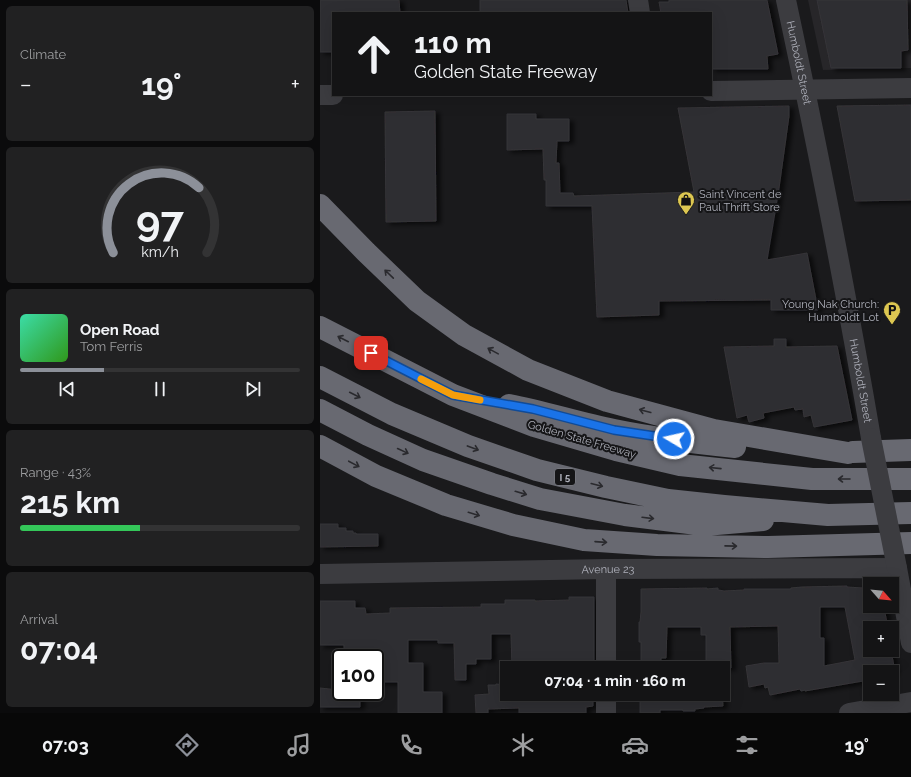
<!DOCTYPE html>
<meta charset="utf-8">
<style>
:root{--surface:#141415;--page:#212122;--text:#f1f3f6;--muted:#9d9ea0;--line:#333334;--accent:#8c9099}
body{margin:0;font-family:Raleway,sans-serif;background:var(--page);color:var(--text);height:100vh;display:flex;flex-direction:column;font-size:15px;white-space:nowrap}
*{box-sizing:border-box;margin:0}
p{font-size:13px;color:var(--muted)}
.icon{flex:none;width:22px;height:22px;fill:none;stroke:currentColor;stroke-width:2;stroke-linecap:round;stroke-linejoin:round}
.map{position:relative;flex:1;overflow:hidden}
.details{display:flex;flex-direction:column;gap:6px;padding:6px;background:#0b0b0c;width:320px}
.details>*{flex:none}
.top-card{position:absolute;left:12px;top:12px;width:380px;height:84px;border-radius:0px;box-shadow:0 4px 16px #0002,0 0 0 1px var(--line);background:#141415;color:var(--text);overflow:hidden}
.needle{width:26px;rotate:117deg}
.fabs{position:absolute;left:543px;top:577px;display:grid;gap:8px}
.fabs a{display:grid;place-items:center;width:36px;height:36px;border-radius:0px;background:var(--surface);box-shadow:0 4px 16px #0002,0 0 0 1px var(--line);font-size:20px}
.speed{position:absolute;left:12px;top:649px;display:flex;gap:8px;font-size:20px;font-weight:700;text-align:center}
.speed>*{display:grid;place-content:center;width:52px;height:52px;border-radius:50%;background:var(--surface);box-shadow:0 4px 16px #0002,0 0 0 1px var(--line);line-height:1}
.speed .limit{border:2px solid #111;border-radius:6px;background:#fff;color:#111}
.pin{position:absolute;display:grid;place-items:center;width:34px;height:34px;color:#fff;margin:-17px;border-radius:8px;box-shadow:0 2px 6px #0006}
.me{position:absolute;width:44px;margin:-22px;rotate:279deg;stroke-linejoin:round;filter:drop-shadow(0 0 3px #0008)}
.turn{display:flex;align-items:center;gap:14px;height:84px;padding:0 16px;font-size:18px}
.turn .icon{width:52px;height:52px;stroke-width:2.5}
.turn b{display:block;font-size:28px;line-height:34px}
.big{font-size:30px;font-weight:700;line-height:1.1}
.details .tile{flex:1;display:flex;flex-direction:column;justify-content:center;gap:6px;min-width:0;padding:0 14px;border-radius:6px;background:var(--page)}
.details .dial{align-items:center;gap:0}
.dial svg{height:104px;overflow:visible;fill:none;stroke:var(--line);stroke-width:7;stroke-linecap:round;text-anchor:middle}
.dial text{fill:var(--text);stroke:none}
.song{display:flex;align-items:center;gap:12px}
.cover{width:48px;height:48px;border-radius:6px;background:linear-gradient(135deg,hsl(160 70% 55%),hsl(110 70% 35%))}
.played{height:4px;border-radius:2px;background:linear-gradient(90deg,var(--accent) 30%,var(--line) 30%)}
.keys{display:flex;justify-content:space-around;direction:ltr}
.heat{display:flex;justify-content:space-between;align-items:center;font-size:22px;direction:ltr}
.charge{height:6px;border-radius:3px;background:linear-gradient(90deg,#34c759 43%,var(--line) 0)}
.trip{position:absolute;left:180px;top:661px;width:230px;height:40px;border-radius:0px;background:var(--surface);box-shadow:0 4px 16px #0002,0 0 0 1px var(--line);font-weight:700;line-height:40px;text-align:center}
.tabs{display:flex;height:64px;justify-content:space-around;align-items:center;background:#080808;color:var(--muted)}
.tabs .icon{width:28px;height:28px}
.tabs .current{color:var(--accent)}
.tabs b{font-size:18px;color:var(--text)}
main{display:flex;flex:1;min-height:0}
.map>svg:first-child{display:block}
.built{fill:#272629}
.building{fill:#2e2d30;stroke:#353438;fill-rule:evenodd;filter:url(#shadow)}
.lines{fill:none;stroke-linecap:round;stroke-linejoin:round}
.minor{stroke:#3c3c40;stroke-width:20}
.highway{stroke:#686971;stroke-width:22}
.minor-bridge{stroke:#3c3c40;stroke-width:20}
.oneway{stroke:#2a2a2e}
.route-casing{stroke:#114b97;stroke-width:10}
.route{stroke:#1a73e8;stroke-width:7}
.slow{stroke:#f59e0b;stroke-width:7}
.labels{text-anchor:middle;stroke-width:4;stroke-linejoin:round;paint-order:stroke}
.shield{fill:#151517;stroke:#808289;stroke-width:1}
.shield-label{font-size:10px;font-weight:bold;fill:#aeb0ba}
.street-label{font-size:11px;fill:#aeb0ba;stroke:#151517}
.poi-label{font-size:11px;fill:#aeb0ba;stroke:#151517;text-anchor:start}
</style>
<main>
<section class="details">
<div class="tile"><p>Climate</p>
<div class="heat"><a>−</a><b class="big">19°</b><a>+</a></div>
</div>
<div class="tile dial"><svg viewBox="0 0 100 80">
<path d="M14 69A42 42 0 1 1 86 69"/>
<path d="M14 69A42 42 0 0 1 80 19" stroke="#8c9099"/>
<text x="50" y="56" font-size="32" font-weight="700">97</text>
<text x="50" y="72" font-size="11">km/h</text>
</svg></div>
<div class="tile">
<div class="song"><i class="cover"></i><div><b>Open Road</b><p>Tom Ferris</p></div></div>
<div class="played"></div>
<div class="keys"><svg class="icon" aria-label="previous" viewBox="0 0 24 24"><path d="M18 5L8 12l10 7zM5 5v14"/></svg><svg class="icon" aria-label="pause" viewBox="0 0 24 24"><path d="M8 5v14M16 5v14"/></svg><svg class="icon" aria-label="next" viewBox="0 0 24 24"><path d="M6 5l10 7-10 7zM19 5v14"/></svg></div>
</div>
<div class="tile"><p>Range · 43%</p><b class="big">215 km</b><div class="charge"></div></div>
<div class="tile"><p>Arrival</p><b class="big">07:04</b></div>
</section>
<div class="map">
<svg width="591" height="713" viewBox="0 0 591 713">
<defs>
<filter id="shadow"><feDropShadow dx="4.5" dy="2.5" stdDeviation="2" flood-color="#0009"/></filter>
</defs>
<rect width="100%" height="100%" fill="#1a1a1c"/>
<path class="built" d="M488,0H591V68L503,70Z"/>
<path class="building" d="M0,0H79L80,13H13V52H0Z
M160,0H306L308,13L172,12V13H160Z
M349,0H447L458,54L447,56L448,69H391V13H341L339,2H349Z
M497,0H587L588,50L581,51V68H511Z
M591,105V200L535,201L517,106Z
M469,106V116L459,188L447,260L487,253L498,310H451V300L339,301V315L277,317L272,206H226V180H224L223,149L187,150V114H216V119H249V141H237L236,163H239L240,193H253L254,196L374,192L358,108Z
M115,111L116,221L66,222L65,112Z
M454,339H466V347L517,346L532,420L494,427L491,415L484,417L483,409L475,410L474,407L443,413L444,418L429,422L427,415L417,418L404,347L454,346Z
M0,524H18V528H26V531H33V533H36V534H58V546L0,547Z
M527,586V587L543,588V592L550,591V606H563L564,608L568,628H550V650H571L575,672H550V677L542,679L543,681L485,691V690L481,691L480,689L450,695L448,687L445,688L444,684L429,687L426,666L444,663H459L458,626L410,627L411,668H386V635H381V627H347L346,658H341V668H321V642H319V622H320L321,612V589L387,588V589L398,588V590L404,591L424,590V589H471V588L482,587ZM500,607H525L535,660L504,666V638H500Z
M249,597H274V668H192L191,634H171V659H156V664H146V680H135L134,643H118V640H88V663H103V692H122V713H78V682H55V657L24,658V645H0V601H35V608H45L46,614L70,613V608L161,607V604H185V600H215V601L249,600Z
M176,684L187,685V694H205V698L231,697L230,694H273V706L266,707V713H199V708L168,709V713H156L155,695L169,694L168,685H176Z
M0,688L19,690V692H40V707H0Z
M323,694H402L403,706L384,707V708L375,709V711H363V710H340V713H320V699H323Z"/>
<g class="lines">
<g class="minor">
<path d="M318,0L320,13"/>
<path id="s1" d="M466,0C497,145 526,291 551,438"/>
<path d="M391,91L591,88"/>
<path d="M0,95H13"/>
<path id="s2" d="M0,574L286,569L577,568L591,643"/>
<path d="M286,668V569"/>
<path d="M286,713V694"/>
<path d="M529,713L591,702"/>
</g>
<path class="highway" d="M0,205L46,252L97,301L144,335L208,370L287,401L394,430L528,453
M0,327L133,395L214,426L296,450L360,465L492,479H591
M0,377L72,414L148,446L217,470L286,487L348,500L404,506L508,515L591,513
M189,405C225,412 259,423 294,430C333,438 375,443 415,447
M0,410L48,435L103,460L172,484L220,499L305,515L385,525L443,520
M0,446L56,476L126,505L193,525L264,540L337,545L448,547L591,543
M533,452L591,450"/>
<path class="minor-bridge" d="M551,438L577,568"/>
</g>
<defs><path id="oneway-shaft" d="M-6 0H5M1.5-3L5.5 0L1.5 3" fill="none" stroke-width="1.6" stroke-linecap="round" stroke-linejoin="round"/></defs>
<g class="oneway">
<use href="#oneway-shaft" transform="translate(69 274) rotate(-136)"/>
<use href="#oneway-shaft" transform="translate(23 339) rotate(-153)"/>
<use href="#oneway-shaft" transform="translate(173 351) rotate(-151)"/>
<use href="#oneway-shaft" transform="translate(35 395) rotate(27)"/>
<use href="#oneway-shaft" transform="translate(325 411) rotate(-165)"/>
<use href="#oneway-shaft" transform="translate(153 448) rotate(20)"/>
<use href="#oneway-shaft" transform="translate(83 451) rotate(25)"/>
<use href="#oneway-shaft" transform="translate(34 464) rotate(28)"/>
<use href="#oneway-shaft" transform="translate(395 468) rotate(-174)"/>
<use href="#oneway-shaft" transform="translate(524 479) rotate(-180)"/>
<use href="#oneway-shaft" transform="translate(277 485) rotate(14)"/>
<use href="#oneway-shaft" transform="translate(201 493) rotate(16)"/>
<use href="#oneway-shaft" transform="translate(154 514) rotate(17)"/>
<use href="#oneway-shaft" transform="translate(328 518) rotate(7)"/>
<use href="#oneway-shaft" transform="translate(281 542) rotate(4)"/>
<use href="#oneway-shaft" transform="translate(411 546) rotate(1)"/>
</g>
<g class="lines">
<g class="route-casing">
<path id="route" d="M51,353L133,395L213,409L294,430L354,439"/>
</g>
<use href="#route" class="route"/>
<path class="slow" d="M101,379L133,395L160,400"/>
</g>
<defs>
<g id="shop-pin" transform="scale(0.9)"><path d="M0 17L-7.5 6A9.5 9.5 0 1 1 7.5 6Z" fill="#ddc751" stroke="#151517"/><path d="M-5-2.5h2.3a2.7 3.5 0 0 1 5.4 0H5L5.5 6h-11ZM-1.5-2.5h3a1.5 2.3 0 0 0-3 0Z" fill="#111"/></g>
<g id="parking-pin" transform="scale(0.9)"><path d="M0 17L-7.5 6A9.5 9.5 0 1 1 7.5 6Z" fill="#ddc751" stroke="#151517"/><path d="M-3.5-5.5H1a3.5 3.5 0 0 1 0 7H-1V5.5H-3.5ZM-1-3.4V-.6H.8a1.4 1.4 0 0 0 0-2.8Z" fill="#111"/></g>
</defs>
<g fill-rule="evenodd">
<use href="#shop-pin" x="366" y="200"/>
<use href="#parking-pin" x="572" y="310"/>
</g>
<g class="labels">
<rect class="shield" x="235" y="469" width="20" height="16" rx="3"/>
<g class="shield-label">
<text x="245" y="481">I 5</text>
</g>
<g class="street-label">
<text dy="4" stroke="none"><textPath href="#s1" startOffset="64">Humboldt Street</textPath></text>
<text dy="4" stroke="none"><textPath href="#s1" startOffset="388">Humboldt Street</textPath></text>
<text transform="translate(262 439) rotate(16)" y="4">Golden State Freeway</text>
<text dy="4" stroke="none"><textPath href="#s2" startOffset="288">Avenue 23</textPath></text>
</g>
<g class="poi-label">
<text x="379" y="198">Saint Vincent de<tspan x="379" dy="13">Paul Thrift Store</tspan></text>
<text x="559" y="308" text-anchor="end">Young Nak Church:<tspan x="559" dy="13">Humboldt Lot</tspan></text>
</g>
</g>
</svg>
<div class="fabs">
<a><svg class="needle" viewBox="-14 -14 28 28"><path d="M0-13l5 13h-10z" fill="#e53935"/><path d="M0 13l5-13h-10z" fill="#9d9ea0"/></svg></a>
<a>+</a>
<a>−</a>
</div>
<div class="speed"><div class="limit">100</div></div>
<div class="pin" style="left:51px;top:353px;background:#d93025"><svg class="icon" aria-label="arrive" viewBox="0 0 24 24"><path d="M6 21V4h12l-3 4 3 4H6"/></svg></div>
<svg class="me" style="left:354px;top:439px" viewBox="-20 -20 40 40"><circle r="17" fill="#1a73e8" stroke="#fff" stroke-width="3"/><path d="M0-11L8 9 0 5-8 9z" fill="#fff"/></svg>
<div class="trip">07:04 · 1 min · 160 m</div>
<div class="top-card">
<div class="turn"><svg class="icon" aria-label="ahead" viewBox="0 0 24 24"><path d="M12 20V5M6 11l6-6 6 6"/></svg><div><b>110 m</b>Golden State Freeway</div></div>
</div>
</div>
</main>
<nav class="tabs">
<b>07:03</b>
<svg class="icon current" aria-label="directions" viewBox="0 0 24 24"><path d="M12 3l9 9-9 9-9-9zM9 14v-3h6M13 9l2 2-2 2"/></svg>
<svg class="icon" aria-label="music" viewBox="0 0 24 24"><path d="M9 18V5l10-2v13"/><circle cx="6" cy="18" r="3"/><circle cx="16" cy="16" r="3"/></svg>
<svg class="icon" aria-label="phone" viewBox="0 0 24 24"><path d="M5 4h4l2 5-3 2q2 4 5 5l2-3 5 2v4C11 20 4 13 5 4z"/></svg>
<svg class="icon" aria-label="climate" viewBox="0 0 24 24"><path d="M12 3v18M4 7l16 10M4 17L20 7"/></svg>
<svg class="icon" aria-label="car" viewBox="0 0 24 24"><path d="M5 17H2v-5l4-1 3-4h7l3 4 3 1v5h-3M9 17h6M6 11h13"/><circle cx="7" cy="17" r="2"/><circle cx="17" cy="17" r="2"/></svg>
<svg class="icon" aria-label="filters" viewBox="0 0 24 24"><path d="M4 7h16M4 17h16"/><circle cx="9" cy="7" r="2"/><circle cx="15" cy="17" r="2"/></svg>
<b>19°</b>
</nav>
